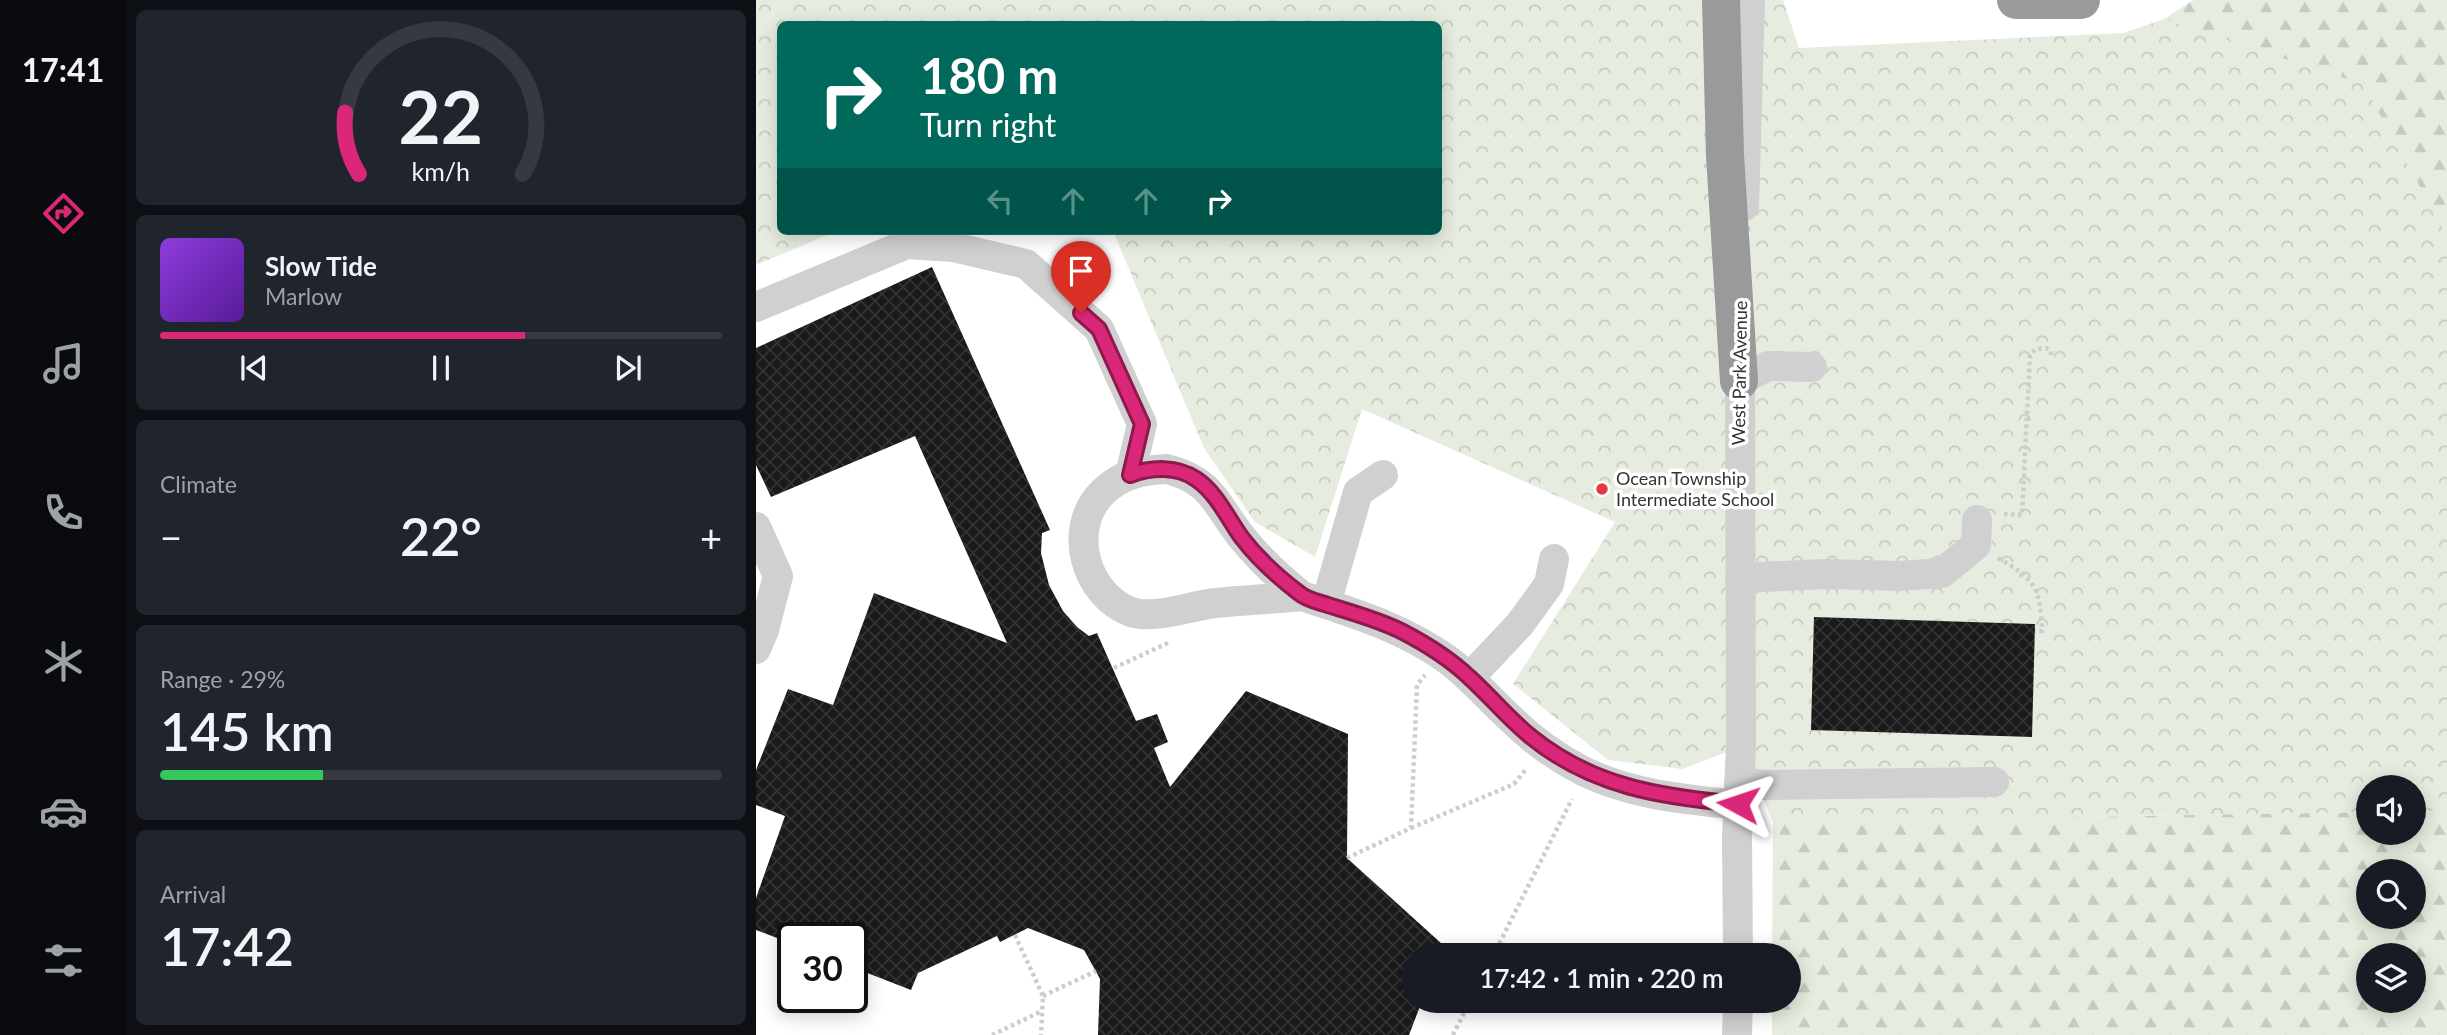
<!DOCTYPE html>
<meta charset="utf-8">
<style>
:root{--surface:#171b24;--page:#20242c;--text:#f1f3f6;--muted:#9ea1a6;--line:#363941;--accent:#db2777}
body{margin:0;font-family:Lato,sans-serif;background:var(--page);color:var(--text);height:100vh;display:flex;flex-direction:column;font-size:26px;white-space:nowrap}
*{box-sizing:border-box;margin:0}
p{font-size:23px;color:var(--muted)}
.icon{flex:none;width:38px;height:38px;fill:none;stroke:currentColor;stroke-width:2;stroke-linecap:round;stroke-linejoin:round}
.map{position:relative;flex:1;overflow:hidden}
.side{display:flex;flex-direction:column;gap:10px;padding:10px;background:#0d0f14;width:630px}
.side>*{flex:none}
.hud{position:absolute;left:21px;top:21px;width:665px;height:214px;border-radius:10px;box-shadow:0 4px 18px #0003;background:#00695c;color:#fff;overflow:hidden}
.controls{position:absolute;left:1600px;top:775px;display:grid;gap:14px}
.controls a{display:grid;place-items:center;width:70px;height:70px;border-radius:50%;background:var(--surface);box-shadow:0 4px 18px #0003;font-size:35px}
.speed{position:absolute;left:21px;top:922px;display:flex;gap:14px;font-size:35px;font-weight:700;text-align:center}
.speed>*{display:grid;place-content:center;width:91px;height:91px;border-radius:50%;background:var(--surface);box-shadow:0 4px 18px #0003;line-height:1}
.speed .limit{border:4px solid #111;border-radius:10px;background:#fff;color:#111}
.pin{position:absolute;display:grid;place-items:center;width:60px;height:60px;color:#fff;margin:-72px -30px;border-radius:50% 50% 50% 0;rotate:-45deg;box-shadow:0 0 7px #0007}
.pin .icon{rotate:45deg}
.me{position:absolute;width:77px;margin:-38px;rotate:275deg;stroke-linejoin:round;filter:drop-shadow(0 0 5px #0008)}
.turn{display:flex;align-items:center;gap:24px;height:147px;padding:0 28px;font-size:32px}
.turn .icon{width:91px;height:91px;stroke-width:2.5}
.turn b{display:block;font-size:49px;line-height:60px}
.lanes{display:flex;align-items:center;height:66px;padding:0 28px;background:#0003;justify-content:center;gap:35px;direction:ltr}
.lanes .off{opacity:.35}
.big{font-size:52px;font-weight:600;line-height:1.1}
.side .tile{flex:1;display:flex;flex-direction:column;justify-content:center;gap:10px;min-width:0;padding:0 24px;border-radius:10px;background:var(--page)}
.side .dial{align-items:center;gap:0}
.dial svg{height:182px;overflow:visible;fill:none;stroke:var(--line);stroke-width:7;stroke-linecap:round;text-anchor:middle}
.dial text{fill:var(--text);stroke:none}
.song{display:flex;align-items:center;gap:21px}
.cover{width:84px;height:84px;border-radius:10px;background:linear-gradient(135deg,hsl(270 70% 55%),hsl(270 70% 35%))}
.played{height:7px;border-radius:4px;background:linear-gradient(90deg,var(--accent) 65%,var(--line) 65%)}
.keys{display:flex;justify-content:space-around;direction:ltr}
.heat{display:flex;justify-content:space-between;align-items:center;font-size:38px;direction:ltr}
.charge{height:10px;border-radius:5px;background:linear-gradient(90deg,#34c759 29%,var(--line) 0)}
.trip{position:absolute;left:646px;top:943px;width:399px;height:70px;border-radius:35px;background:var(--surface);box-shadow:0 4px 18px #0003;font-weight:600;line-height:70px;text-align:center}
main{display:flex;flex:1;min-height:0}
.tabs{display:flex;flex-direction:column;width:126px;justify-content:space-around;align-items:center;background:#090b0e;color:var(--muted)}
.tabs .icon{width:49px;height:49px}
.tabs .active{color:var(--accent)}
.tabs b{font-size:32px;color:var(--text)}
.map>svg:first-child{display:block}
.forest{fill:url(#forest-firs);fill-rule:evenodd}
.park{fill:url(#park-crowns)}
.building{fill:url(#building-cross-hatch)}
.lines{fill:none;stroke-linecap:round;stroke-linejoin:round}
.path{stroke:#cdcdcd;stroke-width:4.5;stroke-dasharray:3.5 3.5;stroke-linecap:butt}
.minor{stroke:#d0d0d0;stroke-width:30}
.highway{stroke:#9a9a9a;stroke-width:38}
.route-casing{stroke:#8e194d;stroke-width:18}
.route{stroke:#db2777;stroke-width:12}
.poi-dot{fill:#e63946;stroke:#fff;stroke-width:2.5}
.labels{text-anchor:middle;stroke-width:7;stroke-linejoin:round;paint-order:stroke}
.street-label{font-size:18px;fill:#333;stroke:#fff}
.poi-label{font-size:18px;fill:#333;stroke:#fff;text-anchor:start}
</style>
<main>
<nav class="tabs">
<b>17:41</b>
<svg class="icon active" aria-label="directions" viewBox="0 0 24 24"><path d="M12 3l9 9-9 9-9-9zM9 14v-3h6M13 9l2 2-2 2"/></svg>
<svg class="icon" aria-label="music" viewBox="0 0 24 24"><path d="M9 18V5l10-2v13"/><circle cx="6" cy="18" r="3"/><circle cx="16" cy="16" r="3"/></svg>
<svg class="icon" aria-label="phone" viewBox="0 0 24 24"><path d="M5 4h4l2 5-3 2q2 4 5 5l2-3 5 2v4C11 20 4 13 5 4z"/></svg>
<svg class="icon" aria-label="climate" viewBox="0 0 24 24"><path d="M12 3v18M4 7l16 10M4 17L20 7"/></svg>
<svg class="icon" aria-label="car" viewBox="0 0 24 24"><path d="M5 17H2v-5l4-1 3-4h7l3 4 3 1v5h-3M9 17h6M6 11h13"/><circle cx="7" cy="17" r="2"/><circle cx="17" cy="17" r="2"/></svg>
<svg class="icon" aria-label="filters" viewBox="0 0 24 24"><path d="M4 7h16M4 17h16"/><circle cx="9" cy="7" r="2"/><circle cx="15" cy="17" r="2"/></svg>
</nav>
<section class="side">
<div class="tile dial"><svg viewBox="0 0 100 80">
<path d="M14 69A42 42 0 1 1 86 69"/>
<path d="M14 69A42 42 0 0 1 8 42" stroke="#db2777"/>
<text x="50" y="56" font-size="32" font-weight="700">22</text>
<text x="50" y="72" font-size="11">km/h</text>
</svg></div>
<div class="tile">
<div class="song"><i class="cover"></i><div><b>Slow Tide</b><p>Marlow</p></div></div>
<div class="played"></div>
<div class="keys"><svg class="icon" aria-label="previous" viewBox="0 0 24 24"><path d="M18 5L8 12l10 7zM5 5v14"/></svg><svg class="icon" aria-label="pause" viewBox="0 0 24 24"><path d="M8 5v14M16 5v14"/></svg><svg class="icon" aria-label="next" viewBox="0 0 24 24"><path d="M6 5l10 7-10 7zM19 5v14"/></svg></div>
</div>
<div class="tile"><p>Climate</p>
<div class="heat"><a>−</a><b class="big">22°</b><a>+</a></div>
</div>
<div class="tile"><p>Range · 29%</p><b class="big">145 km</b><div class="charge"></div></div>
<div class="tile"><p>Arrival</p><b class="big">17:42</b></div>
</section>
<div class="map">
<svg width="1691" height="1035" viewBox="0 0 1691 1035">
<defs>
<pattern id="forest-firs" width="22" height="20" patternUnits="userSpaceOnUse" patternTransform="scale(1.75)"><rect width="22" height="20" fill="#e6ecdf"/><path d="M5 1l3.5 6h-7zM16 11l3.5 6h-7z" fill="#c6cbc0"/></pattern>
<pattern id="park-crowns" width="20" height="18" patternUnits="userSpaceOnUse" patternTransform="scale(1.75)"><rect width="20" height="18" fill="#e6ecdf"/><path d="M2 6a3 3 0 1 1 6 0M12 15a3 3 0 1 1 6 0" fill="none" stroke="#c6cbc0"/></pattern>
<pattern id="building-cross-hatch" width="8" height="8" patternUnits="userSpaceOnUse" patternTransform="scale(1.75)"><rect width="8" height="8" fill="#1a1a1a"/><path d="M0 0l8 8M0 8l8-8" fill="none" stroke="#333"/></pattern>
</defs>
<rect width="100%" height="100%" fill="#fff"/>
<path class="forest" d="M1437,0H1691V232L1408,19Z
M1657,811H1691V1035H1016V1001H1032V956L1016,955L1017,822L1612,812V833H1657ZM1612,872H1657V917H1612ZM1612,956H1657V1001H1612Z"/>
<path class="park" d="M0,0H1027L1043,48L1368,33L1408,19L1607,84L1688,230L1691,232V811H1657V788H1612V812L1017,822L985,747L926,769L852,760L757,684L859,522L606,409L559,557L499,522L448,448L357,231H682V24H24V231H81L0,265Z"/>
<path class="building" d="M176,267L294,530L286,533L285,553L293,585L307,611L321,627L333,636L341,633L380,721L401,714L412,742L398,748L414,787L490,691L592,734L591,858L686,944L682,956H658V1001H666L653,1035H342L344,979L328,950L272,928L244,942L241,936L162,973L155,990L96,967V938H37V944L0,930V898L29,816L0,805V770L32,689L77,705L118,593L251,643L159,436L15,497L0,465V348Z
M1058,617L1279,624L1276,737L1055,730Z"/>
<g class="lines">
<path class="path" d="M1248,514L1266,515L1274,355L1280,349L1290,348L1295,351V358
M1242,558C1280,580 1284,587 1286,631H1279
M358,668L414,642
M655,828L758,784L771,768
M591,858L655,828L661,685L669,675
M259,935L287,996L285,1035
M737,956L816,799
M287,996L340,971
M236,1035L286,1011
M697,1035L714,1001"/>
<path class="minor" d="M988,206L994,0
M0,307L151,244L197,247L270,264L343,329L386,424L374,475
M983,381L1012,366L1056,367
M411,469C458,481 460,506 488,540C505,561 525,579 546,596C518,599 489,600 460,603C436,605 399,620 375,612C329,595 310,528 347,492C365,474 387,470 411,469Z
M0,527L22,576L8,630L0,649
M984,578L1069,574L1144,576L1186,573L1220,545L1221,520
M546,596C598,613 648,628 692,660C715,677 733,699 754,718C775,739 800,757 827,771C876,795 929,799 982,805
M570,604L602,492L627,475
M714,677L764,624L793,584L798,559
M983,782L1009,785L1238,782
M982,956L981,836L985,746L984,361
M981,1035L982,1001"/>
<path class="highway" d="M965,0L969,155L983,381
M1260,0H1325"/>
</g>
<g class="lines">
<g class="route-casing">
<path id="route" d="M325,313L343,329L386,424L374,475C396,467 421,466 440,479C461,493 472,519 486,538C502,559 522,577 543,593C551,600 563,602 572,605C597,613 624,620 647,632C670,644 694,659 713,677C734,696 752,718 774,736C836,787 906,797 982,804"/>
</g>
<use href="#route" class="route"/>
</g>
<circle class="poi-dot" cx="846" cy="489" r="7"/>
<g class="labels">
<g class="street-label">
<text transform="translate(984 373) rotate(-89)" y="6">West Park Avenue</text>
</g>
<g class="poi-label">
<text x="860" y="485">Ocean Township<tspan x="860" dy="21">Intermediate School</tspan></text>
</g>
</g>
</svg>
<div class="controls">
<a><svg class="icon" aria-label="sound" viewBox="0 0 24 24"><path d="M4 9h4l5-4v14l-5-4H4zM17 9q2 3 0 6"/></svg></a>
<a><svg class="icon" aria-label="search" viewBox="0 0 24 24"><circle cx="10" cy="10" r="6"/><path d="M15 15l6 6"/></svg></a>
<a><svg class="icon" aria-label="layers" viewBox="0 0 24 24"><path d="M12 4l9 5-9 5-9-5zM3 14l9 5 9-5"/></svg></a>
</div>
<div class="speed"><div class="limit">30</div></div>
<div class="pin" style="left:325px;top:313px;background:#d93025"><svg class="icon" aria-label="arrive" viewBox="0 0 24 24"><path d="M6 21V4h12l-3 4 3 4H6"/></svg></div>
<svg class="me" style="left:982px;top:804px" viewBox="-20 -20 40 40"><path d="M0-17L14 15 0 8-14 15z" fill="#db2777" stroke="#fff" stroke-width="4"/></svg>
<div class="trip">17:42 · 1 min · 220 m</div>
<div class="hud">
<div class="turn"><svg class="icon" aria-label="right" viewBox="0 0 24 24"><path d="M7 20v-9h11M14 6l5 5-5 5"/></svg><div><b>180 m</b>Turn right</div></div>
<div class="lanes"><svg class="icon off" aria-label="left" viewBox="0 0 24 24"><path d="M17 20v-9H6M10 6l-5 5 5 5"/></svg><svg class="icon off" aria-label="ahead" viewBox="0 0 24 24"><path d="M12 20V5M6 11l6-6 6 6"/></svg><svg class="icon off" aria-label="ahead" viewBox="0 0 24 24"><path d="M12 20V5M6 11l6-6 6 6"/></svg><svg class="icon" aria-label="right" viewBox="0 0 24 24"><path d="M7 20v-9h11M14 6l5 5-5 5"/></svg></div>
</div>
</div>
</main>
